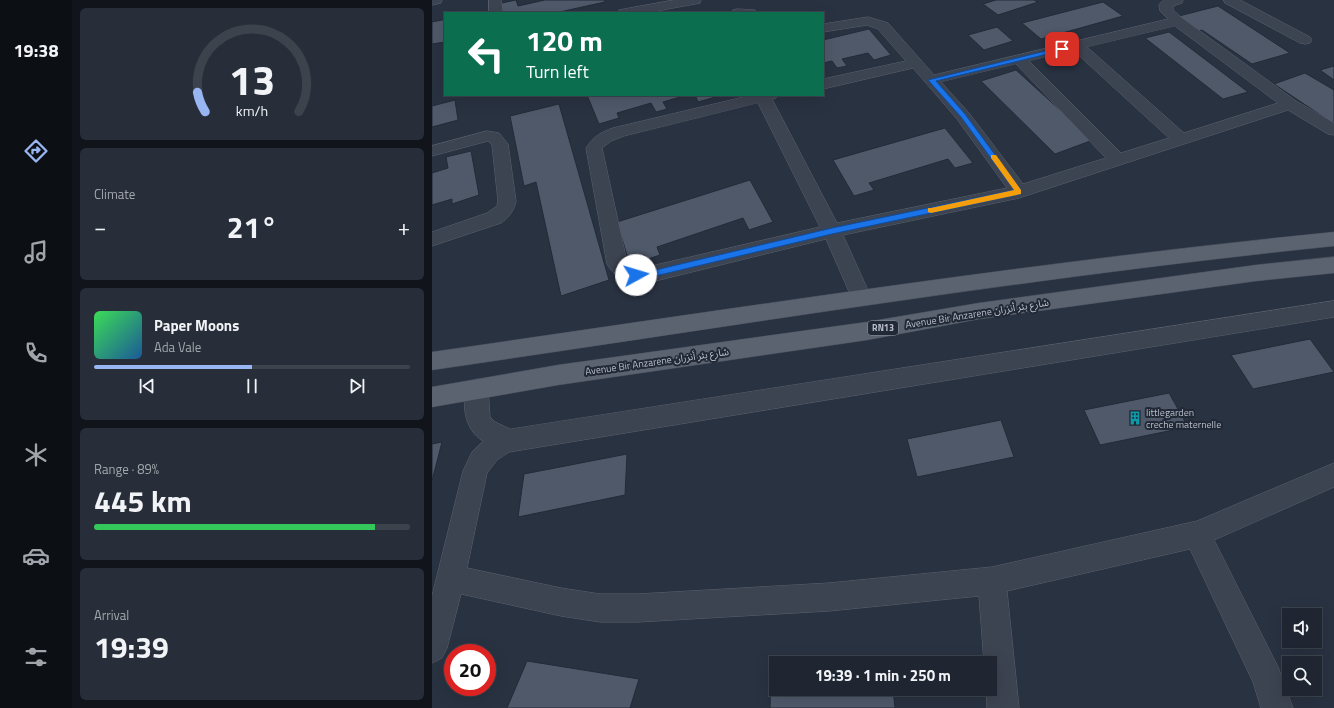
<!DOCTYPE html>
<meta charset="utf-8">
<style>
:root{--surface:#1f2631;--page:#272e39;--text:#f1f3f6;--muted:#a1a5ab;--line:#3c434d;--accent:#98b6f2}
body{margin:0;font-family:"Titillium Web","Noto Sans Arabic",sans-serif;background:var(--page);color:var(--text);height:100vh;display:flex;flex-direction:column;font-size:15px;white-space:nowrap}
*{box-sizing:border-box;margin:0}
p{font-size:13px;color:var(--muted)}
.icon{flex:none;width:22px;height:22px;fill:none;stroke:currentColor;stroke-width:2;stroke-linecap:round;stroke-linejoin:round}
.map{position:relative;flex:1;overflow:hidden}
.side{display:flex;flex-direction:column;gap:8px;padding:8px;background:#11151b;width:360px}
.side>*{flex:none}
.top-card{position:absolute;left:12px;top:12px;width:380px;height:84px;border-radius:0px;box-shadow:0 4px 16px #0002,0 0 0 1px var(--line);background:#0b6e4f;color:#fff;overflow:hidden}
.tools{position:absolute;left:850px;top:608px;display:grid;gap:8px}
.tools a{display:grid;place-items:center;width:40px;height:40px;border-radius:0px;background:var(--surface);box-shadow:0 4px 16px #0002,0 0 0 1px var(--line);font-size:20px}
.speed{position:absolute;left:12px;top:644px;display:flex;gap:8px;font-size:20px;font-weight:700;text-align:center}
.speed>*{display:grid;place-content:center;width:52px;height:52px;border-radius:50%;background:var(--surface);box-shadow:0 4px 16px #0002,0 0 0 1px var(--line);line-height:1}
.speed .limit{border:6px solid #d22;background:#fff;color:#111}
.pin{position:absolute;display:grid;place-items:center;width:34px;height:34px;color:#fff;margin:-17px;border-radius:8px;box-shadow:0 2px 6px #0006}
.me{position:absolute;width:44px;margin:-22px;rotate:84deg;stroke-linejoin:round;filter:drop-shadow(0 0 3px #0008)}
.turn{display:flex;align-items:center;gap:14px;height:84px;padding:0 16px;font-size:18px}
.turn .icon{width:52px;height:52px;stroke-width:2.5}
.turn b{display:block;font-size:28px;line-height:34px}
.big{font-size:30px;font-weight:700;line-height:1.1}
.side .card{flex:1;display:flex;flex-direction:column;justify-content:center;gap:6px;min-width:0;padding:0 14px;border-radius:6px;background:var(--page)}
.side .dial{align-items:center;gap:0}
.dial svg{height:104px;overflow:visible;fill:none;stroke:var(--line);stroke-width:7;stroke-linecap:round;text-anchor:middle}
.dial text{fill:var(--text);stroke:none}
.song{display:flex;align-items:center;gap:12px}
.cover{width:48px;height:48px;border-radius:6px;background:linear-gradient(135deg,hsl(130 70% 55%),hsl(210 70% 35%))}
.played{height:4px;border-radius:2px;background:linear-gradient(90deg,var(--accent) 50%,var(--line) 50%)}
.keys{display:flex;justify-content:space-around;direction:ltr}
.heat{display:flex;justify-content:space-between;align-items:center;font-size:22px;direction:ltr}
.charge{height:6px;border-radius:3px;background:linear-gradient(90deg,#34c759 89%,var(--line) 0)}
.trip{position:absolute;left:337px;top:656px;width:228px;height:40px;border-radius:0px;background:var(--surface);box-shadow:0 4px 16px #0002,0 0 0 1px var(--line);font-weight:700;line-height:40px;text-align:center}
main{display:flex;flex:1;min-height:0}
.tab-bar{display:flex;flex-direction:column;width:72px;justify-content:space-around;align-items:center;background:#0c0f14;color:var(--muted)}
.tab-bar .icon{width:28px;height:28px}
.tab-bar .selected{color:var(--accent)}
.tab-bar b{font-size:18px;color:var(--text)}
.map>svg:first-child{display:block}
.building{fill:#4f596a;stroke:#232b38}
.lines{fill:none;stroke-linecap:round;stroke-linejoin:round}
.minor-casing{stroke:#5b626e;stroke-width:1}
.major-casing{stroke:#464d5a;stroke-width:1}
.minor{fill:#3d4451;fill-rule:evenodd}
.major{fill:#5b6371;fill-rule:evenodd}
.route{fill:#1a73e8;stroke:#114b97}
.slow{fill:#f59e0b}
.labels{text-anchor:middle;stroke-width:4;stroke-linejoin:round;paint-order:stroke}
.shield{fill:#212936;stroke:#8c929e;stroke-width:1}
.shield-label{font-size:9px;font-weight:bold;fill:#babfcb}
.street-label{font-size:10px;fill:#babfcb;stroke:#212936}
.poi-label{font-size:10px;fill:#babfcb;stroke:#212936;text-anchor:start}
</style>
<main>
<nav class="tab-bar">
<b>19:38</b>
<svg class="icon selected" aria-label="directions" viewBox="0 0 24 24"><path d="M12 3l9 9-9 9-9-9zM9 14v-3h6M13 9l2 2-2 2"/></svg>
<svg class="icon" aria-label="music" viewBox="0 0 24 24"><path d="M9 18V5l10-2v13"/><circle cx="6" cy="18" r="3"/><circle cx="16" cy="16" r="3"/></svg>
<svg class="icon" aria-label="phone" viewBox="0 0 24 24"><path d="M5 4h4l2 5-3 2q2 4 5 5l2-3 5 2v4C11 20 4 13 5 4z"/></svg>
<svg class="icon" aria-label="climate" viewBox="0 0 24 24"><path d="M12 3v18M4 7l16 10M4 17L20 7"/></svg>
<svg class="icon" aria-label="car" viewBox="0 0 24 24"><path d="M5 17H2v-5l4-1 3-4h7l3 4 3 1v5h-3M9 17h6M6 11h13"/><circle cx="7" cy="17" r="2"/><circle cx="17" cy="17" r="2"/></svg>
<svg class="icon" aria-label="filters" viewBox="0 0 24 24"><path d="M4 7h16M4 17h16"/><circle cx="9" cy="7" r="2"/><circle cx="15" cy="17" r="2"/></svg>
</nav>
<section class="side">
<div class="card dial"><svg viewBox="0 0 100 80">
<path d="M14 69A42 42 0 1 1 86 69"/>
<path d="M14 69A42 42 0 0 1 8 54" stroke="#98b6f2"/>
<text x="50" y="56" font-size="32" font-weight="700">13</text>
<text x="50" y="72" font-size="11">km/h</text>
</svg></div>
<div class="card"><p>Climate</p>
<div class="heat"><a>−</a><b class="big">21°</b><a>+</a></div>
</div>
<div class="card">
<div class="song"><i class="cover"></i><div><b>Paper Moons</b><p>Ada Vale</p></div></div>
<div class="played"></div>
<div class="keys"><svg class="icon" aria-label="previous" viewBox="0 0 24 24"><path d="M18 5L8 12l10 7zM5 5v14"/></svg><svg class="icon" aria-label="pause" viewBox="0 0 24 24"><path d="M8 5v14M16 5v14"/></svg><svg class="icon" aria-label="next" viewBox="0 0 24 24"><path d="M6 5l10 7-10 7zM19 5v14"/></svg></div>
</div>
<div class="card"><p>Range · 89%</p><b class="big">445 km</b><div class="charge"></div></div>
<div class="card"><p>Arrival</p><b class="big">19:39</b></div>
</section>
<div class="map">
<svg width="902" height="708" viewBox="0 0 902 708">
<rect width="100%" height="100%" fill="#293241"/>
<path class="building" d="M84,0L86,6L113,0H172L173,2L123,13H67L65,4Z
M564,0H602L606,2L566,15L551,4Z
M671,2L691,16L609,39L590,23Z
M786,6L858,53L820,64L770,30L763,32L743,17Z
M10,20H13V42L0,44V22Z
M565,27L581,41L552,50L536,35Z
M437,29L459,55L442,60L436,53L410,59L415,66L405,68L400,61L391,63V40Z
M737,32L816,92L791,99L713,38Z
M902,66V80L888,70Z
M584,70L661,140L623,154L549,81Z
M873,73L902,90V124L842,84Z
M155,95H255L231,102L235,109L224,112L219,103L185,113L187,118L167,124Z
M263,95H286L287,96L266,102Z
M23,100L26,120L0,127V106Z
M127,104L177,280L129,296L104,182L92,186L78,116Z
M513,128L541,163L523,168L516,159L437,183L442,190L422,196L401,160Z
M39,151L47,195L20,204V199L0,205V173L16,168L14,157Z
M318,180L341,222L317,230L311,218L225,247L228,255L198,265L185,222Z
M878,339L902,372L821,389L799,355Z
M737,393L756,427L668,445L652,410Z
M569,420L582,457L485,477L475,439Z
M10,442L0,481V444Z
M195,454L193,495L86,517L92,474Z
M95,661L207,679L198,708H75Z
M339,675H344V689H461L463,708H338Z"/>
<g class="lines">
<g class="minor-casing">
<path id="minor" d="M0,0H10L9,3L0,5Z
M57,0H69L71,13H57Z
M242,0H269L268,3L263,4L214,13H185L187,10L192,9Z
M732,0H751L750,3L741,6V10L750,18L864,101L902,123V135L896,134L856,110L587,198L411,235L439,297L436,303L429,305L422,303L394,239L215,283C199,282 183,279 175,264L154,148C161,137 169,132 181,128L320,95H347L344,98L340,99L405,223L575,188L525,119L481,68L391,89V79L474,61L446,29L435,25L391,32V24L436,17L456,23L502,75L736,19L728,11L727,5ZM743,26L846,103L752,133L655,47ZM641,50L737,138L689,153L597,61ZM584,64L674,158L591,184L537,113L509,82ZM326,103L388,227L215,267L201,266L195,262L170,148L179,141L192,136Z
M792,0H808L878,37L880,40L878,43L873,44L868,43L793,3Z
M306,9L323,10L325,13H299L301,10Z
M55,131L67,133L76,144L84,201C82,211 77,217 69,223L0,246V232L55,213L65,206L66,201L60,145L56,141L0,156V146Z
M902,301V317L77,452L65,460L55,473L35,568L129,588L168,594H206L397,583L560,567L765,521L902,463V487L782,540L846,667L861,708H829L821,682L758,549L575,591L587,708H555L554,689H558V663H552L547,596L397,611L206,622H168L129,616L29,594L15,648L10,658L0,663V596L31,471L40,452L51,441C32,430 28,401 37,382L45,379L53,382L56,389L58,417L63,422L78,429Z"/>
</g>
<g class="major-casing">
<path id="major" d="M902,232V246C600,277 300,326 0,370V352C300,309 600,262 902,232Z
M902,257V273L824,281L547,319L435,340L126,385L0,407V387L126,365L435,322L547,303L824,265Z"/>
</g>
<use href="#minor" class="minor"/>
<use href="#major" class="major"/>
</g>
<path class="route" d="M630,47L633,49L632,50L504,81L533,114L589,190V194L400,234L215,278H204L200,275L204,272H215L400,228L582,190L529,117L496,80Z"/>
<path class="slow" d="M559,155H564L589,190V194L499,213L496,212V208H499L582,190L559,158Z"/>
<defs>
<g id="building-bare" transform="scale(1.08)"><path d="M-4-6H4V6H1V3H-1V6H-4ZM-2.5-4.3h1.7v1.8h-1.7ZM.8-4.3h1.7v1.8H.8ZM-2.5-1h1.7V.8h-1.7ZM.8-1h1.7V.8H.8Z" fill="#0f9aa8" stroke="#212936" stroke-width="2.5" paint-order="stroke"/></g>
</defs>
<g fill-rule="evenodd">
<use href="#building-bare" x="703" y="418"/>
</g>
<g class="labels">
<rect class="shield" x="436" y="321" width="30" height="14" rx="3"/>
<g class="shield-label">
<text x="451" y="331">RN13</text>
</g>
<g class="street-label">
<text transform="translate(545 313) rotate(-9)" y="4">Avenue Bir Anzarene شارع بئر أنزران</text>
<text transform="translate(225 361) rotate(-8)" y="4">Avenue Bir Anzarene شارع بئر أنزران</text>
</g>
<g class="poi-label">
<text x="714" y="416">littlegarden<tspan x="714" dy="12">creche maternelle</tspan></text>
</g>
</g>
</svg>
<div class="tools">
<a><svg class="icon" aria-label="sound" viewBox="0 0 24 24"><path d="M4 9h4l5-4v14l-5-4H4zM17 9q2 3 0 6"/></svg></a>
<a><svg class="icon" aria-label="search" viewBox="0 0 24 24"><circle cx="10" cy="10" r="6"/><path d="M15 15l6 6"/></svg></a>
</div>
<div class="speed"><div class="limit">20</div></div>
<div class="pin" style="left:630px;top:49px;background:#d93025"><svg class="icon" aria-label="arrive" viewBox="0 0 24 24"><path d="M6 21V4h12l-3 4 3 4H6"/></svg></div>
<svg class="me" style="left:204px;top:275px" viewBox="-20 -20 40 40"><circle r="19" fill="#fff"/><path d="M0-13L10 11 0 6-10 11z" fill="#1a73e8"/></svg>
<div class="trip">19:39 · 1 min · 250 m</div>
<div class="top-card">
<div class="turn"><svg class="icon" aria-label="left" viewBox="0 0 24 24"><path d="M17 20v-9H6M10 6l-5 5 5 5"/></svg><div><b>120 m</b>Turn left</div></div>
</div>
</div>
</main>
